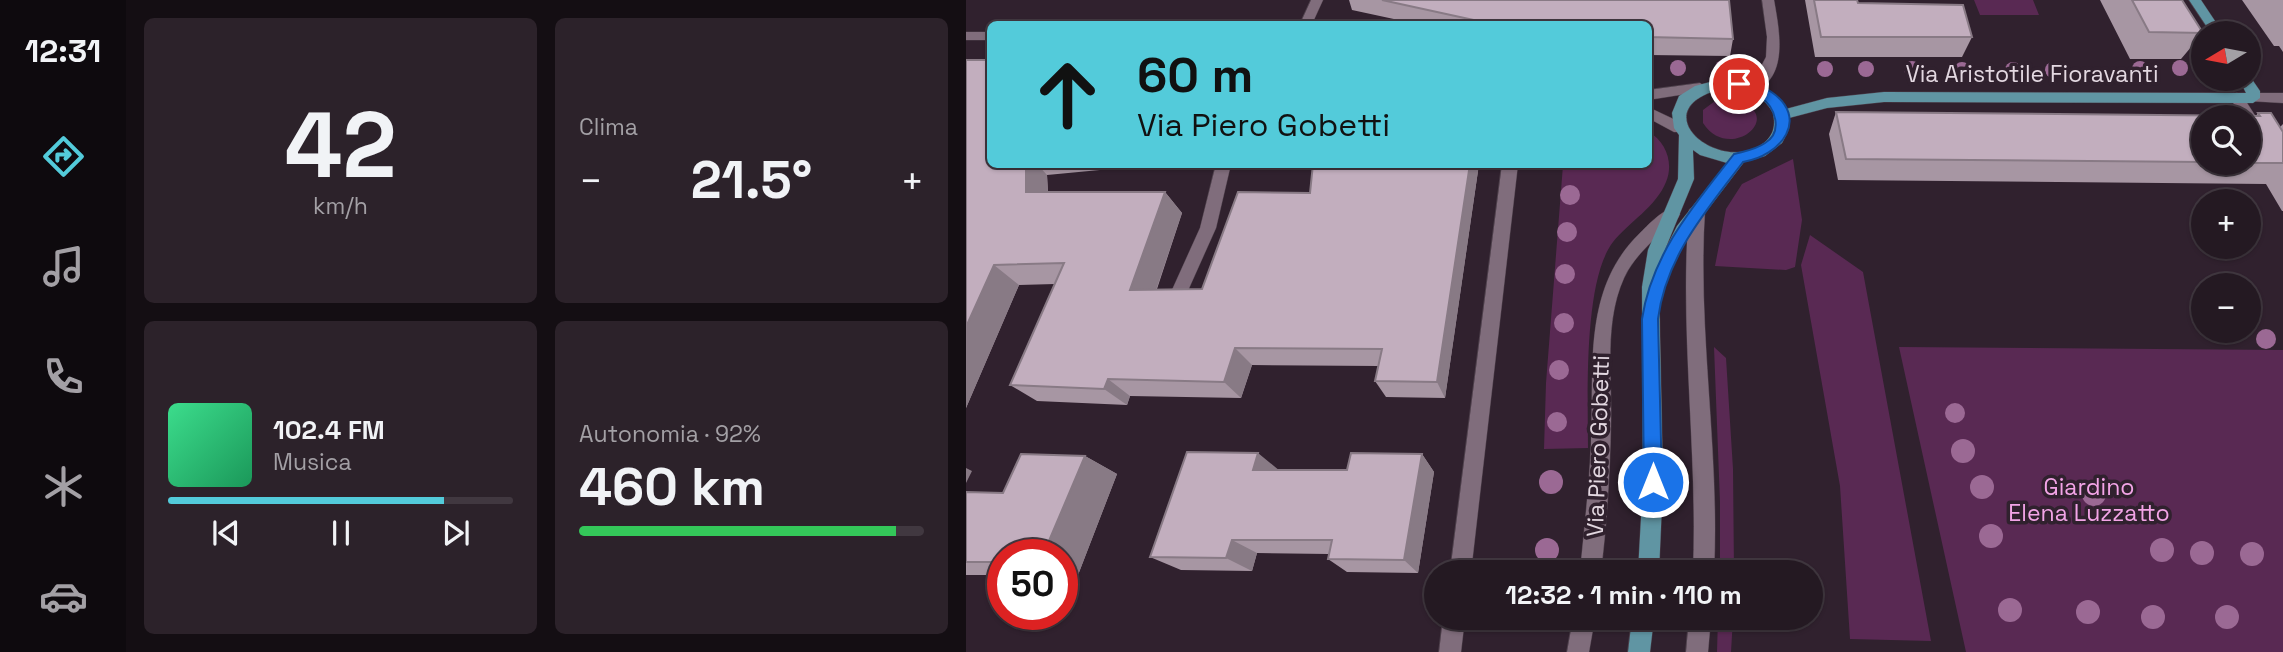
<!DOCTYPE html>
<html lang="it">
<meta charset="utf-8">
<style>
:root{--surface:#241922;--page:#2c222a;--text:#f1f3f6;--muted:#a3a0a5;--line:#413840;--accent:#53cbda}
body{margin:0;font-family:"Space Grotesk",sans-serif;background:var(--page);color:var(--text);height:100vh;display:flex;flex-direction:column;font-size:26px;white-space:nowrap}
*{box-sizing:border-box;margin:0}
p{font-size:23px;color:var(--muted)}
.icon{flex:none;width:38px;height:38px;fill:none;stroke:currentColor;stroke-width:2;stroke-linecap:round;stroke-linejoin:round}
.map{position:relative;flex:1;overflow:hidden}
.sheet{display:flex;flex-direction:column;gap:18px;padding:18px;background:#140e13;width:840px}
.sheet>*{flex:none}
.guide{position:absolute;left:21px;top:21px;width:665px;height:147px;border-radius:10px;box-shadow:0 2px 5px #0004,0 0 0 2px var(--line);background:#53cbda;color:#111;overflow:hidden}
.needle{width:46px;rotate:260deg}
.buttons{position:absolute;left:1225px;top:21px;display:grid;gap:14px}
.buttons a{display:grid;place-items:center;width:70px;height:70px;border-radius:50%;background:var(--surface);box-shadow:0 2px 5px #0004,0 0 0 2px var(--line);font-size:35px}
.speed{position:absolute;left:21px;top:539px;display:flex;gap:14px;font-size:35px;font-weight:700;text-align:center}
.speed>*{display:grid;place-content:center;width:91px;height:91px;border-radius:50%;background:var(--surface);box-shadow:0 2px 5px #0004,0 0 0 2px var(--line);line-height:1}
.speed .limit{border:10px solid #d22;background:#fff;color:#111}
.pin{position:absolute;display:grid;place-items:center;width:60px;height:60px;color:#fff;margin:-30px;border:4px solid #fff;border-radius:50%;box-shadow:0 2px 7px #0007}
.me{position:absolute;width:77px;margin:-38px;rotate:0deg;stroke-linejoin:round;filter:drop-shadow(0 0 5px #0008)}
.turn{display:flex;align-items:center;gap:24px;height:147px;padding:0 35px;font-size:32px}
.turn .icon{width:91px;height:91px;stroke-width:2.5}
.turn b{display:block;font-size:49px;line-height:60px}
.big{font-size:52px;font-weight:700;line-height:1.1}
.sheet .tile{flex:1;display:flex;flex-direction:column;justify-content:center;gap:10px;min-width:0;padding:0 24px;border-radius:10px;background:var(--page)}
.sheet .dial{align-items:center;gap:0}
.dial b{font-size:91px;line-height:1}
.song{display:flex;align-items:center;gap:21px}
.cover{width:84px;height:84px;border-radius:10px;background:linear-gradient(135deg,hsl(150 70% 55%),hsl(150 70% 35%))}
.played{height:7px;border-radius:4px;background:linear-gradient(90deg,var(--accent) 80%,var(--line) 80%)}
.keys{display:flex;justify-content:space-around;direction:ltr}
.heat{display:flex;justify-content:space-between;align-items:center;font-size:38px;direction:ltr}
.charge{height:10px;border-radius:5px;background:linear-gradient(90deg,#34c759 92%,var(--line) 0)}
.sheet .tiles{flex:1;display:grid;gap:18px;grid-template-columns:repeat(2,1fr)}
.trip{position:absolute;left:458px;top:560px;width:399px;height:70px;border-radius:35px;background:var(--surface);box-shadow:0 2px 5px #0004,0 0 0 2px var(--line);font-weight:700;line-height:70px;text-align:center}
main{display:flex;flex:1;min-height:0}
.tab-bar{display:flex;flex-direction:column;width:126px;justify-content:space-around;align-items:center;background:#0e0a0e;color:var(--muted)}
.tab-bar .icon{width:49px;height:49px}
.tab-bar .current{color:var(--accent)}
.tab-bar b{font-size:32px;color:var(--text)}
.map>svg:first-child{display:block}
.green{fill:#592953}
.lines{fill:none;stroke-linecap:round;stroke-linejoin:round}
.minor-casing{stroke:#4d404b;stroke-width:1}
.major-casing{stroke:#4d404b;stroke-width:1}
.minor{fill:#806d7c;fill-rule:evenodd}
.major{fill:#6095a3;fill-rule:evenodd}
.tree{fill:#9b6994}
.wall{fill:#a796a3;fill-rule:evenodd}
.shaded-wall{fill:#887a85}
.building{fill:#c2aebe;stroke:#887a85;stroke-width:2}
.route{fill:#1a73e8;stroke:#114b97;stroke-width:2}
.labels{text-anchor:middle;stroke-width:7;stroke-linejoin:round;paint-order:stroke}
.street-label{font-size:23px;fill:#e3d8e1;stroke:#30212e}
.park-label{font-size:23px;fill:#f3a4e7;stroke:#30212e}
</style>
<main>
<nav class="tab-bar">
<b>12:31</b>
<svg class="icon current" aria-label="directions" viewBox="0 0 24 24"><path d="M12 3l9 9-9 9-9-9zM9 14v-3h6M13 9l2 2-2 2"/></svg>
<svg class="icon" aria-label="music" viewBox="0 0 24 24"><path d="M9 18V5l10-2v13"/><circle cx="6" cy="18" r="3"/><circle cx="16" cy="16" r="3"/></svg>
<svg class="icon" aria-label="phone" viewBox="0 0 24 24"><path d="M5 4h4l2 5-3 2q2 4 5 5l2-3 5 2v4C11 20 4 13 5 4z"/></svg>
<svg class="icon" aria-label="climate" viewBox="0 0 24 24"><path d="M12 3v18M4 7l16 10M4 17L20 7"/></svg>
<svg class="icon" aria-label="car" viewBox="0 0 24 24"><path d="M5 17H2v-5l4-1 3-4h7l3 4 3 1v5h-3M9 17h6M6 11h13"/><circle cx="7" cy="17" r="2"/><circle cx="17" cy="17" r="2"/></svg>
</nav>
<section class="sheet">
<div class="tiles">
<div class="tile dial"><b>42</b><p>km/h</p></div>
<div class="tile"><p>Clima</p>
<div class="heat"><a>−</a><b class="big">21.5°</b><a>+</a></div>
</div>
<div class="tile">
<div class="song"><i class="cover"></i><div><b>102.4 FM</b><p>Musica</p></div></div>
<div class="played"></div>
<div class="keys"><svg class="icon" aria-label="previous" viewBox="0 0 24 24"><path d="M18 5L8 12l10 7zM5 5v14"/></svg><svg class="icon" aria-label="pause" viewBox="0 0 24 24"><path d="M8 5v14M16 5v14"/></svg><svg class="icon" aria-label="next" viewBox="0 0 24 24"><path d="M6 5l10 7-10 7zM19 5v14"/></svg></div>
</div>
<div class="tile"><p>Autonomia · 92%</p><b class="big">460 km</b><div class="charge"></div></div>
</div>
</section>
<div class="map">
<svg width="1317" height="652" viewBox="0 0 1317 652">
<rect width="100%" height="100%" fill="#30212e"/>
<path class="green" d="M1008,0H1067L1073,15H1014Z
M766,99C825,113 764,165 737,123V110L749,101Z
M683,132C700,142 708,163 700,182C690,207 663,222 647,242C617,281 622,398 622,448L578,449L580,383L597,165L682,164Z
M827,159L836,220L829,267L820,270L749,266L760,209L776,184Z
M844,235L897,272L965,641L884,639L874,486L835,265Z
M748,347L760,358L767,469L768,572H754V502Z
M933,347L1317,350V652H1000Z
M752,618H767L765,652H751Z"/>
<g class="lines">
<g class="minor-casing">
<path id="minor" d="M345,0H357L346,24H334Z
M796,0H808C813,29 824,79 786,92L779,87L791,74L800,57L801,37Z
M0,32H24V40H0Z
M734,83L741,88L739,91L682,100V90Z
M1271,93L1276,95L1290,117L1288,121L1283,122V117H1276L1264,98Z
M1287,93H1317V103L1282,101L1280,98Z
M682,107L718,124L720,128L718,132H708L682,118Z
M250,164H265L250,228L220,295H208L206,290L234,228Z
M536,164H552L505,572H484Z
M731,204L739,210C731,331 754,451 748,572H727C732,451 713,331 723,210Z
M706,208L714,214L712,218C692,236 669,254 658,278C638,322 646,375 645,422C644,472 641,522 635,572H614C618,530 623,488 625,445C629,371 615,291 673,234C682,225 694,212 706,208Z
M477,618H499L495,652H473Z
M607,618H629L623,652H601Z
M723,618H745L742,652H720Z"/>
</g>
<g class="major-casing">
<path id="major" d="M1223,0H1235L1257,33H1245Z
M1283,75L1294,91V98L1287,103L918,102L861,108L823,118L822,131L816,143L799,156L778,162L723,234L698,285L693,287L697,482L693,572H672L677,482L676,287L682,250L712,179L713,135L708,128L706,113L713,96L729,86L759,78L796,86L814,100L820,109L861,98L918,92L1280,93L1273,79H1283ZM759,88C779,89 797,94 807,113C810,127 807,137 795,145C751,174 673,108 759,88ZM727,150L734,155L761,163L711,226L698,252L728,179Z
M666,618H688L684,652H662Z"/>
</g>
<use href="#minor" class="minor"/>
<use href="#major" class="major"/>
</g>
<g class="tree">
<circle cx="712" cy="68" r="8"/>
<circle cx="757" cy="68" r="8"/>
<circle cx="1214" cy="68" r="8"/>
<circle cx="859" cy="69" r="8"/>
<circle cx="900" cy="69" r="8"/>
<circle cx="946" cy="69" r="8"/>
<circle cx="1174" cy="69" r="8"/>
<circle cx="996" cy="70" r="8"/>
<circle cx="1047" cy="70" r="8"/>
<circle cx="1087" cy="70" r="8"/>
<circle cx="604" cy="195" r="10"/>
<circle cx="601" cy="232" r="10"/>
<circle cx="599" cy="274" r="10"/>
<circle cx="598" cy="323" r="10"/>
<circle cx="1300" cy="339" r="10"/>
<circle cx="593" cy="370" r="10"/>
<circle cx="989" cy="413" r="10"/>
<circle cx="591" cy="422" r="10"/>
<circle cx="997" cy="451" r="12"/>
<circle cx="585" cy="482" r="12"/>
<circle cx="1016" cy="487" r="12"/>
<circle cx="1128" cy="494" r="12"/>
<circle cx="1025" cy="536" r="12"/>
<circle cx="581" cy="550" r="12"/>
<circle cx="1196" cy="550" r="12"/>
<circle cx="1236" cy="553" r="12"/>
<circle cx="1286" cy="554" r="12"/>
<circle cx="1044" cy="610" r="12"/>
<circle cx="1122" cy="612" r="12"/>
<circle cx="1187" cy="617" r="12"/>
<circle cx="1261" cy="617" r="12"/>
</g>
<path class="wall" d="M383,0H763L767,39L764,56L682,55V24H451L386,10Z
M839,0H891L892,3L1006,37L996,57H849Z
M1134,0H1216L1237,33L1215,59H1164Z
M1276,0H1317V52L1313,46H1308Z
M0,60L24,164H197L81,175L82,192H199L216,213L191,289H236L344,193L513,164L479,398L420,397L409,381L413,366L286,365L275,398L164,396L161,405L71,401L44,385L89,284L53,285L0,408Z
M870,112L1290,116L1292,113L1314,127L1317,124V211H1316L1300,184L872,180L863,134ZM1237,117L1283,163H1237Z
M456,454L468,472L452,573L381,572L362,559L363,554L291,553L286,571L215,570L184,557L312,470H381Z
M119,456L151,474L112,575H96V555H37V575H0V492L37,493Z"/>
<path class="shaded-wall" d="M60,164H71L81,175L83,213L60,192Z
M504,164H513L479,398L471,382Z
M199,192L216,213L184,308L164,290Z
M28,265L53,285L0,408V327Z
M269,348L286,365L275,398L258,382Z
M142,379L164,396L161,405L138,389Z
M292,453L314,471L287,470Z
M456,454L468,472L452,573L438,560Z
M119,456L151,474L112,575L96,570V555H77Z
M0,468L6,471L0,483Z
M266,540L291,553L286,571L260,558Z"/>
<path class="building" d="M416,0H763L767,39L682,37V24H526Z
M848,0H891L892,3L997,5L1006,37H855Z
M1166,0H1216L1237,33L1183,32Z
M0,60H24V164H60V192H199L164,290L236,289L272,192L344,193L347,164H504L471,382L409,381L416,349L269,348L258,382L142,379L138,389L44,385L98,263L28,265L0,327Z
M870,112L1294,116L1292,113H1305L1317,132V163H1283V117H1237V162L880,159Z
M221,452L292,453L287,470H381L385,453L456,454L438,560L362,559L366,540H266L260,558L184,557Z
M55,454L119,456L77,555H37V562H0V492L37,493Z"/>
<path class="route" d="M773,79C783,82 795,85 804,91C845,118 815,156 777,162C740,211 700,256 692,319L696,482L693,489L687,491L681,489L678,482L676,319C686,253 728,205 768,154C779,151 789,150 799,143C817,132 810,107 794,97C787,92 777,90 768,87L766,84Z"/>
<g class="labels">
<g class="street-label">
<text x="1066" y="82">Via Aristotile Fioravanti</text>
<text transform="translate(632 446) rotate(-88)" y="8">Via Piero Gobetti</text>
</g>
<g class="park-label">
<text x="1123" y="495">Giardino<tspan x="1123" dy="26">Elena Luzzatto</tspan></text>
</g>
</g>
</svg>
<div class="buttons">
<a><svg class="needle" viewBox="-14 -14 28 28"><path d="M0-13l5 13h-10z" fill="#e53935"/><path d="M0 13l5-13h-10z" fill="#a3a0a5"/></svg></a>
<a><svg class="icon" aria-label="search" viewBox="0 0 24 24"><circle cx="10" cy="10" r="6"/><path d="M15 15l6 6"/></svg></a>
<a>+</a>
<a>−</a>
</div>
<div class="speed"><div class="limit">50</div></div>
<div class="pin" style="left:773px;top:84px;background:#d93025"><svg class="icon" aria-label="arrive" viewBox="0 0 24 24"><path d="M6 21V4h12l-3 4 3 4H6"/></svg></div>
<svg class="me" style="left:687px;top:482px" viewBox="-20 -20 40 40"><circle r="17" fill="#1a73e8" stroke="#fff" stroke-width="3"/><path d="M0-11L8 9 0 5-8 9z" fill="#fff"/></svg>
<div class="trip">12:32 · 1 min · 110 m</div>
<div class="guide">
<div class="turn"><svg class="icon" aria-label="ahead" viewBox="0 0 24 24"><path d="M12 20V5M6 11l6-6 6 6"/></svg><div><b>60 m</b>Via Piero Gobetti</div></div>
</div>
</div>
</main>
